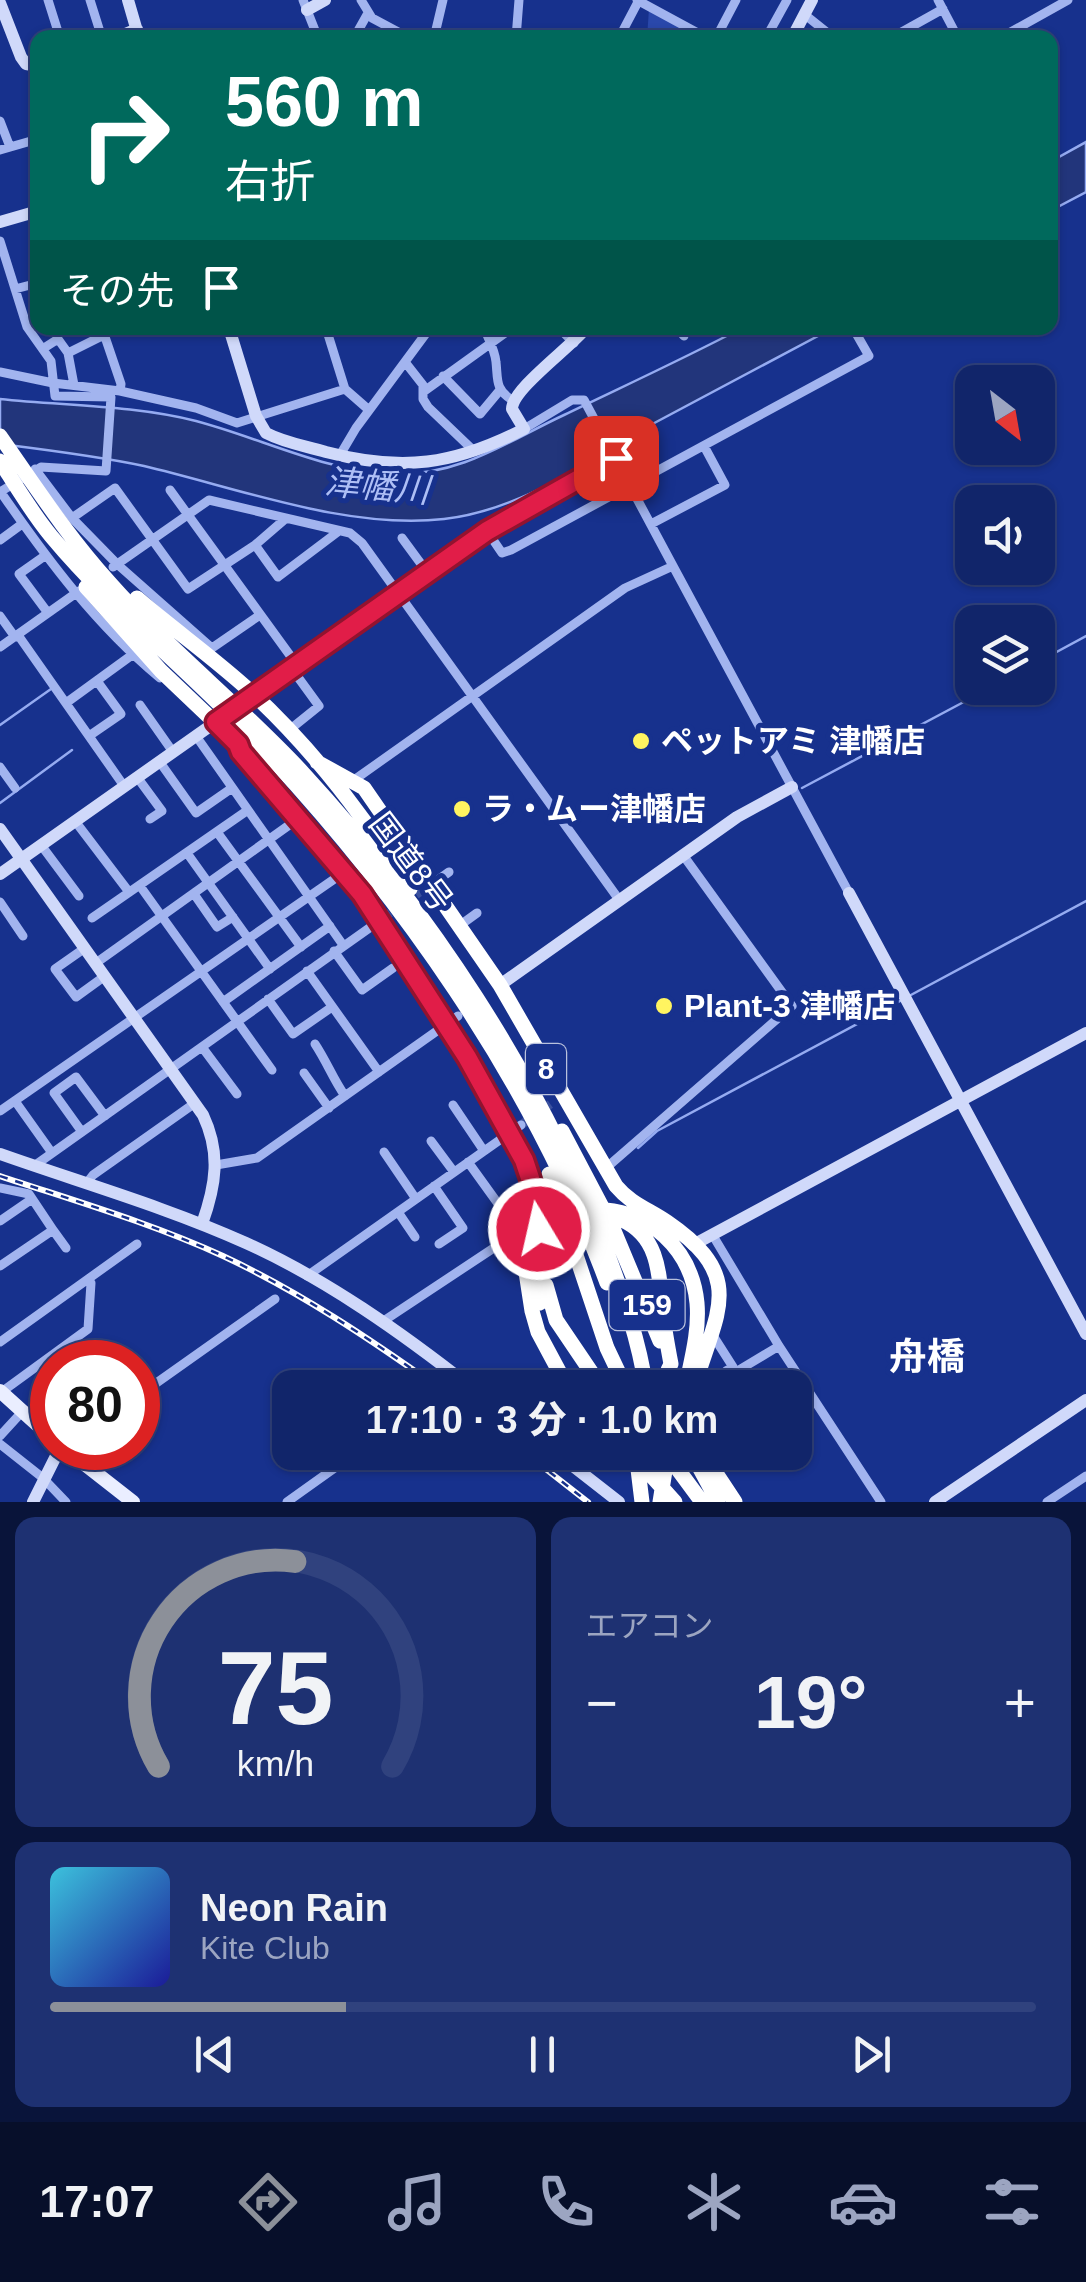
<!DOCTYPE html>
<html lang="ja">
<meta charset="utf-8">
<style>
:root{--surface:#11256a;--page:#1e3172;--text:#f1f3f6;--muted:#9ca5c1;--line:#30427e;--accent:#8c9099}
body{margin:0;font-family:Helvetica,"Noto Sans JP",sans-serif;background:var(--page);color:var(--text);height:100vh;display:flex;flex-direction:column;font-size:38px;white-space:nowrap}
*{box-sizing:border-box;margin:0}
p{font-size:32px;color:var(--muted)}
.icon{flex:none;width:55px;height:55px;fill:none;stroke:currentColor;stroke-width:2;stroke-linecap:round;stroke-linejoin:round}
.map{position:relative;height:1502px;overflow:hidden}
.panel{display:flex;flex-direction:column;gap:15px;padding:15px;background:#09143a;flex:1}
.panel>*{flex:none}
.top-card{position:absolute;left:30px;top:30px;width:1028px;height:305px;border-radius:20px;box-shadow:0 2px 8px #0004,0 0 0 2px var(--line);background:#00695c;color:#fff;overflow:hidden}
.needle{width:65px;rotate:149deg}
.controls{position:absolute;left:955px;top:365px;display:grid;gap:20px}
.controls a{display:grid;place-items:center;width:100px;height:100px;border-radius:20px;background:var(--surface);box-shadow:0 2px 8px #0004,0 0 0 2px var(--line);font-size:50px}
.speed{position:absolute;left:30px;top:1340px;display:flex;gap:20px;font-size:50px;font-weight:700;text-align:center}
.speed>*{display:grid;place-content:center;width:130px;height:130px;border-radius:50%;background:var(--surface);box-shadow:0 2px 8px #0004,0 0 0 2px var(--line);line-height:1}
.speed .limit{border:15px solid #d22;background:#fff;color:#111}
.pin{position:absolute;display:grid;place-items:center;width:85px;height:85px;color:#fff;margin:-42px;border-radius:20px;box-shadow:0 5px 15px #0006}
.me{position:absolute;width:110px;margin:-55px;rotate:351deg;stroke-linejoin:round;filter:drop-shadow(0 0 8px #0008)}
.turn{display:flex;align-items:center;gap:35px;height:210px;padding:0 30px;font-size:45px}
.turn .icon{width:130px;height:130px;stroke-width:2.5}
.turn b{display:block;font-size:70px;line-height:85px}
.then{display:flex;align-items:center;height:95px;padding:0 30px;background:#0003;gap:20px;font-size:38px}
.big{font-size:75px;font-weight:800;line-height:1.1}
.panel .widget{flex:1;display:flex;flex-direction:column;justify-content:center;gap:15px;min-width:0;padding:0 35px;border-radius:20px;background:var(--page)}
.panel .dial{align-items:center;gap:0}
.dial svg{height:260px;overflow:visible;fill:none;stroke:var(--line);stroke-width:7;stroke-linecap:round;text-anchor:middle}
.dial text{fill:var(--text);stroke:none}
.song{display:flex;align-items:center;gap:30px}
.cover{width:120px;height:120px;border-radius:15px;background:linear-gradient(135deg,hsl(190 70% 55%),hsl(240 70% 35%))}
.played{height:10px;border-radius:5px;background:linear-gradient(90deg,var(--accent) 30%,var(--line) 30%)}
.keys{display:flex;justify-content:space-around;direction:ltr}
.heat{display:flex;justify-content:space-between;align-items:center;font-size:55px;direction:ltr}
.panel .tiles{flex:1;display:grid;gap:15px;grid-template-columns:1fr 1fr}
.widget:last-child{grid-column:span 2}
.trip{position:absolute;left:272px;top:1370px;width:540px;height:100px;border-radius:20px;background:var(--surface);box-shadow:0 2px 8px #0004,0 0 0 2px var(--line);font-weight:800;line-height:100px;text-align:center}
.tab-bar{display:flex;height:160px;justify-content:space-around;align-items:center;background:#070f2a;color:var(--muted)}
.tab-bar .icon{width:70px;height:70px}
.tab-bar .active{color:var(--accent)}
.tab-bar b{font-size:45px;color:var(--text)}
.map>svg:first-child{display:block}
.green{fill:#2a48ab}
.water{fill:#22357b;stroke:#95abf1;stroke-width:2.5}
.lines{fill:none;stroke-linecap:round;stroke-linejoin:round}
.stream{stroke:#95abf1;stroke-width:2.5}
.street-tunnel{stroke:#3a509e;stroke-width:9;stroke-dasharray:9 4.5;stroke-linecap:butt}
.street{stroke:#a2b4ef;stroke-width:9}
.secondary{stroke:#d0d9fa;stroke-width:12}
.primary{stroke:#eaeeff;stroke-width:14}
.highway{stroke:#fff;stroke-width:15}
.rail-casing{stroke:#fff;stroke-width:6}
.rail{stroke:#17318d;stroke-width:2.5;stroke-dasharray:8;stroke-linecap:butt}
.route-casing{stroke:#92132f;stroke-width:25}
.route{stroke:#e11d48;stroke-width:18}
.poi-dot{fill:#fff460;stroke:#17318d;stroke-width:4}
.labels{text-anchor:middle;stroke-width:10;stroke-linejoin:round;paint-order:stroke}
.shield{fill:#17318d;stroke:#b9c1dd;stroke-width:2.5}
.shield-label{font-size:30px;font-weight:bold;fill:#fff}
.poi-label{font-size:32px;font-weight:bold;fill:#fff;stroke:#17318d;text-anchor:start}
.street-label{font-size:32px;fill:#fff;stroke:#17318d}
.water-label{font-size:35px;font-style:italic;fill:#aebff6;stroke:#17318d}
.quarter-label{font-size:38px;font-weight:bold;fill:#fff;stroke:#17318d}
</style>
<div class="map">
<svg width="1086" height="1502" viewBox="0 0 1086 1502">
<rect width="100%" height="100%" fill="#17318d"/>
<path class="green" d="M649,9L700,38H647Z"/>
<path class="water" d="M1086,142V192L1050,211V162Z
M742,328H833L598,453L599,456C553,485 499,513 444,519C347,530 238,488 144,466C97,456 48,450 0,444V399C66,406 132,405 196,421C261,438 326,472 394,474C461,476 508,441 564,415C624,386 683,359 742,328Z"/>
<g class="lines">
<path class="stream" d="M1038,662L1086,636
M0,725L51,689
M802,788L990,688
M0,803L72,750
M909,996L1086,901
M638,1148L657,1131L902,1000"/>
<path class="street-tunnel" d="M383,918L424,889
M521,1125L552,1103"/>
<path class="street" d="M48,0L60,38
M90,0L102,38
M303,0L318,38
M361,0L372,18L400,33L399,38
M637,0L707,38
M938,0L958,38
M804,14L834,38
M354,38L368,13
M434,38L443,0
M516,38L519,0
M619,38L639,0
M716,38L736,0
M766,38L787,0
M891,38L943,9
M1000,38L1068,0
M0,121L10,147
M0,150L38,139
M0,241L27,327L51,361L55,396L111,397L106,471L41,467L0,492
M15,289L38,283
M105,328H102L121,384L120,391
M326,328L345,389
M484,328C488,338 495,350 496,362C498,380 495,389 512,400
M521,328V329
M677,328L684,336
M560,329L574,343
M44,348L58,339L68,353L104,335
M68,353L74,385
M405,362L423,385V399L428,407L474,451
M0,372L53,383L120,391L196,408L237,423L345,389L369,410
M443,376L480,414L500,390
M423,392L512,328
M340,455L356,428L430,328
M35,469L72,518L117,564L212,648L207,653
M170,490L297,665
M0,491C47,559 96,625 160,678
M72,518L115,488L188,589L255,545L284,520
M651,524L725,485L704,446
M487,531L502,553L511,550L869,356L853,328
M402,538L427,572
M0,540L22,524
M255,545L278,577L339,531
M46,555L19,574L48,613
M673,566L849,893
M113,567L209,500L350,533L362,543L620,901
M0,616L15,637
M18,635L124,786
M0,647L79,591
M212,648L260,615
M66,703L132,655
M140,705L173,752
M288,731L319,706L292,669
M89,736L121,714L97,681
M196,736L343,945
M159,761L196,813L232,788
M0,767L15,788
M137,777L162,811L150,819
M354,780L625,588L673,566L584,400H572L524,429
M75,821L129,892
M217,832L301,947
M41,845L79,896
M187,853L270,969
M431,885L449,872
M140,886L272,1070
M194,894L217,927L233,917
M0,902L23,936
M92,918L248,810
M459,926L477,913
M85,948L55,969L76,997L105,976
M334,951L362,990L393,968
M96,963L299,818
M307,971L379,1072
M268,999L293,1034L332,1007
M223,1002L330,926
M315,1044C327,1062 333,1079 345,1096
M202,1047L237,1094
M304,1073L329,1108
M15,1101L52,1153
M453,1105L484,1151
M0,1111L343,873
M82,1132L54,1093L76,1077L105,1116
M431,1141L454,1172
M384,1152L416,1199
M468,1162L499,1205
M216,1165L257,1158L458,1016
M34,1166L382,919
M606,1168L792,1006L683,855
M86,1184L93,1175L195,1103
M434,1186L463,1228L439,1244
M0,1188L29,1194L53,1230L0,1266
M398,1212L415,1237
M0,1221L32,1199
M53,1230L66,1248
M712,1234L779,1346L881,1502
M307,1276L521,1125
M382,1322L533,1222L540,1223
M712,1334L733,1367L726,1371
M0,1342L137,1244
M709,1388L779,1346
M0,1393L88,1329L91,1283L88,1279
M138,1396L275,1299
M0,1436L21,1413
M0,1444L43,1478L66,1502
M287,1502L357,1452
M1047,1502L1086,1476"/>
<path class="secondary" d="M128,0L139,38
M0,3L21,57L26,64L38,66
M307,10L325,0
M116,38L137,29
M792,38L812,0
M0,222L38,211
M229,328L256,416L266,433C285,443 306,446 326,452C402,472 454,465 524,429L512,409C512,389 571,347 586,328
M0,829L203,1115C221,1153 216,1185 202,1224
M0,874L487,531L616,458
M849,893L1086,1334
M500,985L737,817L792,787
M0,1154C82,1183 166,1207 246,1243C326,1279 402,1333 472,1388
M693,1245L1086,1033
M555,1452L619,1502
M33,1502L60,1448
M935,1502L1086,1400"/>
<path class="primary" d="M0,1391L52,1438
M64,1448L133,1502"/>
<path class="highway" d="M0,436C35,486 68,537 109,582C169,650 241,706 303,773C429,910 538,1075 606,1250C623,1295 639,1340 646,1388
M0,461C16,486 32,513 51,536C111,608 185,667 249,734C398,890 532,1080 607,1283
M86,587L161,671L244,750
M137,598C174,630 214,658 250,691C313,749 365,817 410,889
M238,744L241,752L381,920L511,1132L540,1209L539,1229L526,1272L532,1311L538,1332L568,1388
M317,762L364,788L500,985L616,1186C631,1204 648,1209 667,1222C749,1278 715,1313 694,1388
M562,1131L612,1226L660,1341
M549,1174L607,1348L626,1388
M622,1220C662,1238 659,1280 663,1316C665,1332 668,1348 671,1364L668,1370
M546,1285L556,1320L602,1388
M540,1303C517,1168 686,1190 697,1303C699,1326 694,1349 689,1372
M630,1452L675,1502
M665,1452L702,1502
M691,1452L718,1502
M702,1452L735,1502
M637,1461L642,1502
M660,1502L668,1452"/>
<g class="rail-casing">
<path id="rail" d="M0,1176C75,1201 151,1223 223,1256C300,1292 370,1339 439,1388
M524,1452L588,1502"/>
</g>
<use href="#rail" class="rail"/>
</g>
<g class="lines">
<g class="route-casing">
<path id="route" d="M539,1229L538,1202L524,1160L467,1057L362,894L241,752L238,744L216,722L487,531L616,458"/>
</g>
<use href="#route" class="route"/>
</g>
<g class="poi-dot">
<circle cx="641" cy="741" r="10"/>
<circle cx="462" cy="809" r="10"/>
<circle cx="664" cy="1006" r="10"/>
</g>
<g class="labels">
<g class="shield">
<rect x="526" y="1044" width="40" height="50" rx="8"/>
<rect x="609.5" y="1280" width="75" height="50" rx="8"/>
</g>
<g class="shield-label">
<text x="546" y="1079">8</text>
<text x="647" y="1315">159</text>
</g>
<g class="poi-label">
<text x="661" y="752">ペットアミ 津幡店</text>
<text x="482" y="820">ラ・ムー津幡店</text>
<text x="684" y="1017">Plant-3 津幡店</text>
</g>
<g class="street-label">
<text transform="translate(411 862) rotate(53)" y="11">国道8号</text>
</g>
<g class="water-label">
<text transform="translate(377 486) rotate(5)" y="12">津幡川</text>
</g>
<g class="quarter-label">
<text x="927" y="1370">舟橋</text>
</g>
</g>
</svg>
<div class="controls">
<a><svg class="needle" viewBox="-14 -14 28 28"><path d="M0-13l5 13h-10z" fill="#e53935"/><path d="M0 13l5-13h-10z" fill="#9ca5c1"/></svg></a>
<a><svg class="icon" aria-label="sound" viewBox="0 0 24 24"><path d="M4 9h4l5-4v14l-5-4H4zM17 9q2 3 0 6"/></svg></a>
<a><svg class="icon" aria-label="layers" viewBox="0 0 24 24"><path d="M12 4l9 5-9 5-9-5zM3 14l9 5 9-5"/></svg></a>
</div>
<div class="speed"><div class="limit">80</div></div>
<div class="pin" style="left:616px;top:458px;background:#d93025"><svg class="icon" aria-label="arrive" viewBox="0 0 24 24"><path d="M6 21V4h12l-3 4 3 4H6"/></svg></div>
<svg class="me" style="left:539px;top:1229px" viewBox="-20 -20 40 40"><circle r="17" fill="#e11d48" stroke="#fff" stroke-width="3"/><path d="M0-11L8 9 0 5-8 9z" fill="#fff"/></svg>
<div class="trip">17:10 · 3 分 · 1.0 km</div>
<div class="top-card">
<div class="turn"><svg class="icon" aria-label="right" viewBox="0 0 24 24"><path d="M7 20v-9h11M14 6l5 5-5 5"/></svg><div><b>560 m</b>右折</div></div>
<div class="then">その先<svg class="icon" aria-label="arrive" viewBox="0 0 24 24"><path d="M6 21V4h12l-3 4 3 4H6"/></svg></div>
</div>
</div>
<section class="panel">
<div class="tiles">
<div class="widget dial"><svg viewBox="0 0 100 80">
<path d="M14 69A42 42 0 1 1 86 69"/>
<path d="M14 69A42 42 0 0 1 56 6" stroke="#8c9099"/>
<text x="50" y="56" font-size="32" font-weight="700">75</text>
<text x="50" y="72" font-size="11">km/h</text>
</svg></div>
<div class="widget"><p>エアコン</p>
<div class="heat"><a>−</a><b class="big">19°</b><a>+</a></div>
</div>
<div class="widget">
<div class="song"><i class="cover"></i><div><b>Neon Rain</b><p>Kite Club</p></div></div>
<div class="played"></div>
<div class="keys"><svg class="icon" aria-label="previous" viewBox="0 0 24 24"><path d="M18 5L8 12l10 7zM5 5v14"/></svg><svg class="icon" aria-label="pause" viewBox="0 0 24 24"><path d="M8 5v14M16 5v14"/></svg><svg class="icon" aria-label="next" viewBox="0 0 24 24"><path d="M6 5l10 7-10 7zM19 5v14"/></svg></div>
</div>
</div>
</section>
<nav class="tab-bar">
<b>17:07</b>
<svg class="icon active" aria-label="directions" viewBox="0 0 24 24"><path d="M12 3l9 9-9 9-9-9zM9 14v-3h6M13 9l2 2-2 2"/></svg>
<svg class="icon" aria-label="music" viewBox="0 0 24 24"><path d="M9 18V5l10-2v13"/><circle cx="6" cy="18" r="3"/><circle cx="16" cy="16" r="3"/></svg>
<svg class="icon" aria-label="phone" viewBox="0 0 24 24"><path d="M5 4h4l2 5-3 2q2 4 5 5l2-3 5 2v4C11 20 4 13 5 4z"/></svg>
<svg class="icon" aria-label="climate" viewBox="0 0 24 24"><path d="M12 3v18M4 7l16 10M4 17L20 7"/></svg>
<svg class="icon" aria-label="car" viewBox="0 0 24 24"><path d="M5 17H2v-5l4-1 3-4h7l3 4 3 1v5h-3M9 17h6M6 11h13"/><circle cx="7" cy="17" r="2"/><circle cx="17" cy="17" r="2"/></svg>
<svg class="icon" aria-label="filters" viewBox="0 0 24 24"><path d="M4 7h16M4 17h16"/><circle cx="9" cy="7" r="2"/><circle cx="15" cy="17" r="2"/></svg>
</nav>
